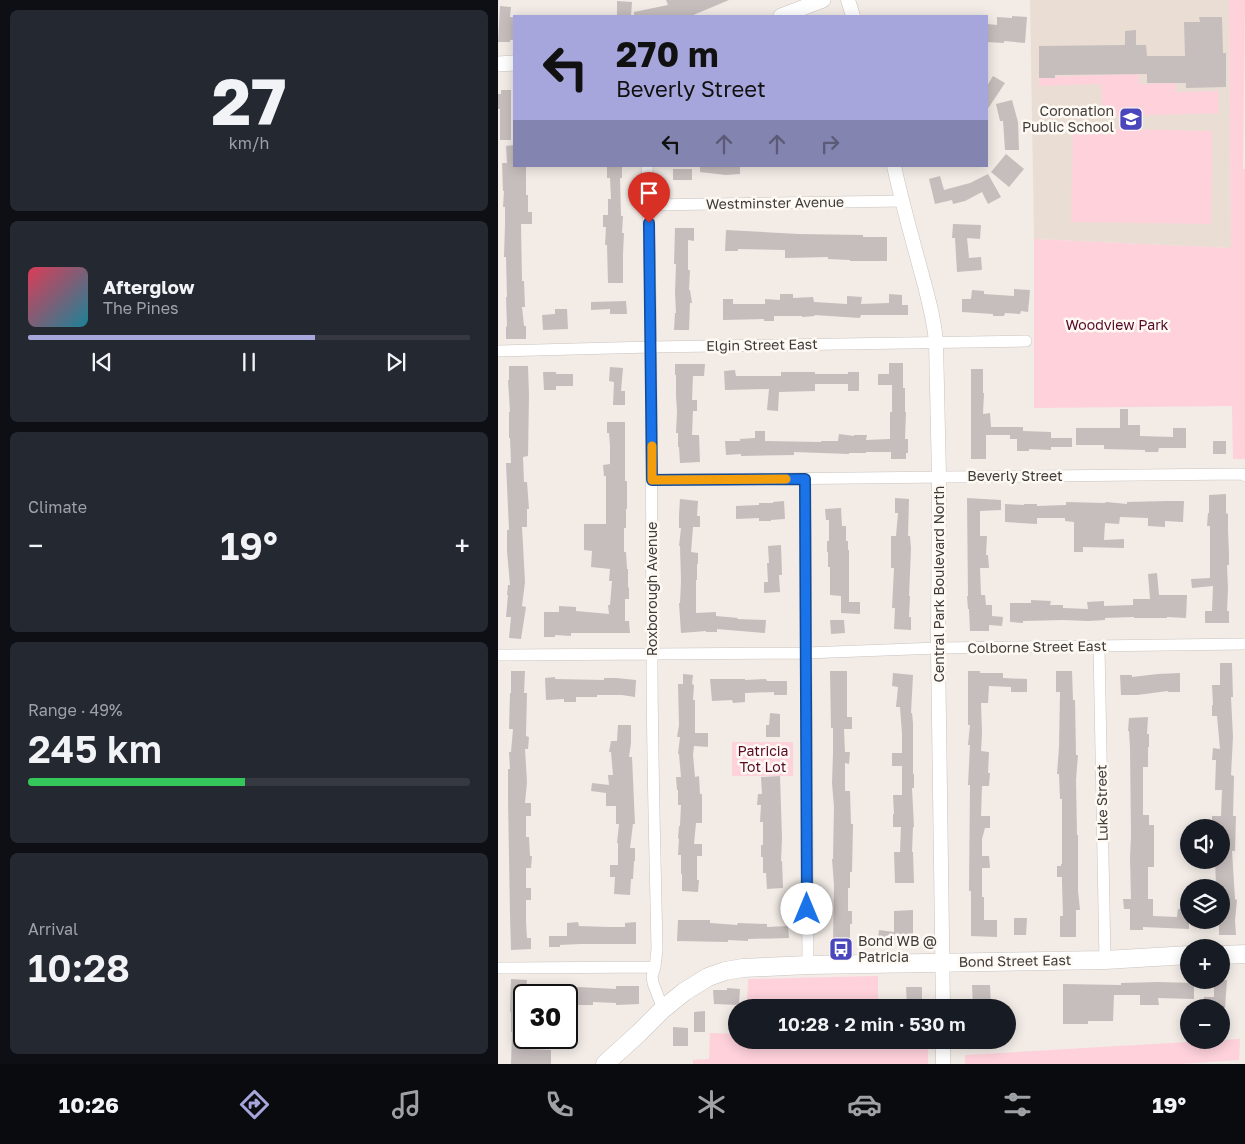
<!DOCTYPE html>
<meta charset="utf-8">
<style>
:root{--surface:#171b24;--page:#242831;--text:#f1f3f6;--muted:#9ea1a6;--line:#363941;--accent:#a6a6dc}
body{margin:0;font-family:"Golos Text",sans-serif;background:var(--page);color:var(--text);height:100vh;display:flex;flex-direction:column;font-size:19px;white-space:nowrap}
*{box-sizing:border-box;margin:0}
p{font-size:16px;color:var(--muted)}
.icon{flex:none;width:28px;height:28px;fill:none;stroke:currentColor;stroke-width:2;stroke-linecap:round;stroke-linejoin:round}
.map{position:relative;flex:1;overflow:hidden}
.details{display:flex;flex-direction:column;gap:10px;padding:10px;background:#0d0f14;width:498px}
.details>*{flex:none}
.guide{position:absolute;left:15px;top:15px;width:475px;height:152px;border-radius:0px;box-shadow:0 2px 12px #0003;background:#a6a6dc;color:#111;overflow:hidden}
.buttons{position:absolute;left:682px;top:819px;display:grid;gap:10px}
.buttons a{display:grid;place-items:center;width:50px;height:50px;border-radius:50%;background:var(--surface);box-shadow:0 2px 12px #0003;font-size:25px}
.speed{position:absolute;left:15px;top:984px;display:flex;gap:10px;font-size:25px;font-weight:700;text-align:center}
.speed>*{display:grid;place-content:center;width:65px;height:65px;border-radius:50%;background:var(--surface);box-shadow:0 2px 12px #0003;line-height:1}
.speed .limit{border:2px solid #111;border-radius:8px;background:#fff;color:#111}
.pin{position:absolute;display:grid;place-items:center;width:42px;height:42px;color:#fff;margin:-51px -21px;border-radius:50% 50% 50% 0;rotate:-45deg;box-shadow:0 0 5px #0007}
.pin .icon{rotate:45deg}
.me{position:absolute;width:55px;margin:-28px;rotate:0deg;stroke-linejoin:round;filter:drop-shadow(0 0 4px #0008)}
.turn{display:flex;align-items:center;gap:18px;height:105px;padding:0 20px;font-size:22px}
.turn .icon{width:65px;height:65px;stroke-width:2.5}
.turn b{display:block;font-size:35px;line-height:42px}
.lanes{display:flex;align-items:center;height:48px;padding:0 20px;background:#0003;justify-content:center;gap:25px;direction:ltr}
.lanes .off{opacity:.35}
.big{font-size:38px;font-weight:600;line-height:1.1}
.details .widget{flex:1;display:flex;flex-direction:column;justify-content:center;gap:8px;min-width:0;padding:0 18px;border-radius:8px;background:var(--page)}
.details .dial{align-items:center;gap:0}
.dial b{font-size:65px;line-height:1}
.song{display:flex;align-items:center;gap:15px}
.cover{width:60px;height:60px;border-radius:8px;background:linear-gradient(135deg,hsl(350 70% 55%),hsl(190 70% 35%))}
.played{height:5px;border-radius:2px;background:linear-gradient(90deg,var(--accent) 65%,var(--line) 65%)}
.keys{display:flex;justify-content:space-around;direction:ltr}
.heat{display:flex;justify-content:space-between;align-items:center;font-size:28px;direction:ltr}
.charge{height:8px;border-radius:4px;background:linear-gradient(90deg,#34c759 49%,var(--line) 0)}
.trip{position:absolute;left:230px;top:999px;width:288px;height:50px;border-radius:25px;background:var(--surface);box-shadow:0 2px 12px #0003;font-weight:600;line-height:50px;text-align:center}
.dock{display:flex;height:80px;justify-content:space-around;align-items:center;background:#090b0e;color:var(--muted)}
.dock .icon{width:35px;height:35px}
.dock .selected{color:var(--accent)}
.dock b{font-size:22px;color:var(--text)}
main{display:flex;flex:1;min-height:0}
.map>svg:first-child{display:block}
.built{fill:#eaded4}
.green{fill:#fed1db}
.building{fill:#c6bebc}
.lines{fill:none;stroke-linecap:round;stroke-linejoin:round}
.minor-casing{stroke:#c9c3be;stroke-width:12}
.tertiary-casing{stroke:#c9c3be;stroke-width:15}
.secondary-casing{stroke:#c9c3be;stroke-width:16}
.primary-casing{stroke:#c9c3be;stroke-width:19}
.minor{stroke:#fff;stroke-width:11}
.tertiary{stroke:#fff;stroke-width:14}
.secondary{stroke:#fff;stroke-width:15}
.primary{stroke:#fff;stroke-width:18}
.route-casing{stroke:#114b97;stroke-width:12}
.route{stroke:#1a73e8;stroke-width:9}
.slow{stroke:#f59e0b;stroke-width:9}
.labels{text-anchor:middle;stroke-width:5;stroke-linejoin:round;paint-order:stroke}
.poi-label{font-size:14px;fill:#3f3c3a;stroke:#fff9f4;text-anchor:end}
.street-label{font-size:14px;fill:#3f3c3a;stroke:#fff9f4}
.park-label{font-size:14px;fill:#570928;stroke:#fff9f4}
</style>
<main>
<section class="details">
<div class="widget dial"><b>27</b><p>km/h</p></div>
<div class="widget">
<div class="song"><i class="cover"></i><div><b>Afterglow</b><p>The Pines</p></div></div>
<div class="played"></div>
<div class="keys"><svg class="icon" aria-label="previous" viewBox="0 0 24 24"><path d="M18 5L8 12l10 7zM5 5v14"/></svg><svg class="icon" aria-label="pause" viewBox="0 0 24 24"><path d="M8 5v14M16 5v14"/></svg><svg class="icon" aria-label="next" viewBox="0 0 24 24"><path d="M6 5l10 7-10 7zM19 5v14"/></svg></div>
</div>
<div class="widget"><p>Climate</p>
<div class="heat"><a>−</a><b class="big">19°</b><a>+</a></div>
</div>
<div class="widget"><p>Range · 49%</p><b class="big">245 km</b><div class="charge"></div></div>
<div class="widget"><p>Arrival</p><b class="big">10:28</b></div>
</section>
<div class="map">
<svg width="748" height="1064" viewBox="0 0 748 1064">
<rect width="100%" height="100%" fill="#f2ebe6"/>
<path class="built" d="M532,0H731L733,248L536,239Z"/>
<path class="green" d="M731,0H747L745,169H748V459H735L734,406L536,408V239L733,248Z
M640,74L641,84L677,83L678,92L720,91L721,113L605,117L603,84L541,86V77Z
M575,128L714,131L713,224L573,222Z
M234,742H295V776H234Z
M380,976V1007H249L250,979Z
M212,1033L239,1034V1040H381V1043L430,1041V1064H195V1060L211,1059Z
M742,1039L741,1060L682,1064H467V1055Z"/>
<path class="building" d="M168,0H231L193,16H136V12L170,5Z
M119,1L134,2L133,16H119Z
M2,6L13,7L12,17H16V40H12V42H0Z
M514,16L529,17L527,43L506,41V43L489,42V24L499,25V17L514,18Z
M701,17H724L725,53H728V87L688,88V83H649V74L557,75V78H541V46L627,45V31L638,30V45H648L649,56H687L686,22H702Z
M495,76L507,83L489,110V86Z
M3,90H13V140H2V109H0V94H3Z
M514,100L520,122L521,150H507L505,121H502L498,104Z
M16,145V166H28V195H30V212H34V224H23L24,281H26L27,307H24L26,326H28V339H8V327L9,326L8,297H9L8,257H6L7,224V207H5L6,191H5L4,163H9L8,146Z
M508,154L526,169L511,187L493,172Z
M109,166H124V178H122L123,216H125L124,233H126L125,254V283H110L109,245H107L108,227H105V215H110V199H113L112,178H109Z
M202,166H242V174L228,175L202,172Z
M175,169H194V180H175Z
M490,174L503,197L490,204L484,192L467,201L455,204L454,200L437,204L431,179L442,176L446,190L472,183Z
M455,224L483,225L482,239L469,238L471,258L483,257L484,270L459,272L457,238H454Z
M177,228H196V241L190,240V270H192L191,290H192L194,303H192L191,330H176L177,313H178L177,293L178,264H176Z
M228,230L300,234L365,235V237H389V261H352V260L330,259V257L287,258V250L240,249V251H227Z
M516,289L532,290L530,312L523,311L522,314L507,313L506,316H495V314L464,312V299H473L474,290L486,291V294L516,296Z
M282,294H295V298L315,297L316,302L349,304V296L364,297L363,304L391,303V294L404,295V305H410V315H363L362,318L316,315L317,316L304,317V316H276V321H266V319L225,320V299H235V304H267V299L282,300Z
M128,301L129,314H112V309L93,310V302Z
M57,309H69L70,329L45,330L44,315L57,314Z
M391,363H405V388H407V412H408L407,439H410V453H408V459H393V452H368V453H351V454L296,452V455L243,456V454L228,455L227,441H242V439L257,438V431H267V441L323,442V441H340L341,434L356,436V435H369L368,440L392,439V412H394V385H380V374H391Z
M177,364H207L206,376H195L194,400H199V411H195L194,435H201L202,462L182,463L181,447H180V433H178L179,411L178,396V375H177Z
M11,366H30L31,395L30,456L25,457L26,482H29L31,509H29V527H24L27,582L24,606L28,607L23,639L11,638L13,617H8L10,595H9L10,585H12L9,551V530H11L8,463H13L12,438H11V412H12L10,380H11Z
M112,367L125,368L123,391H127V405H115L116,382L111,381Z
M473,369H485V393H486L485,414L492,413L493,427H525V431L553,432V438H574V447H553V450L531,449V451H519V439H512V435H488V459H473Z
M237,370L238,376H283V372H317V374H350V372H361V391H350V384H317V391L281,392L280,411L269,410L271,389L227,390L226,371Z
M45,372H58V374H75V386H58V390H46Z
M622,409H630V425H642V436L675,437V428H688V448H661L660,452H647V450L606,449V445H578V428H622Z
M109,422H127V481H129V509H128V528H126V552H128L129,569H130V587L131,588V599H127V621H131L132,633H73V636L57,635V637H46V612H61V606L78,607V611L111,614L110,605H112L114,581H111L112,569L93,567L94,551L86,550V524H108V476H106L105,465L112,464V445L111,433H109Z
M715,441H728V454H715Z
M728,494V513L730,514V531L731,555V565H729L730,589L729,611H731V623H707V611H714L715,586L694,588L693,579L712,578V526H709L710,513H711V495Z
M397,498L411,499L410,536H412L413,549L411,596H412L411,617H413V630L396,629L397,608H394L396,568H393V536H398L400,513H397Z
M469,498L503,500V510L482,511V536H489L488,555H490L491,568H482L483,595H487L488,605H494V616L505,617L504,626L491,625V631H472L471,609H470L469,596H470Z
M182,499L200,501L199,516H202V527H195L193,552L200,553V564H199V580H198V613L218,612V616L240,618L239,619L268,620L267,633L219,629V632H208V631L183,633L181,603H182L183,581L182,546H181L183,528H181V515Z
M286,501L287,519L273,520V521H261V518L238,519V506L261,505V503H275V502Z
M669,501H686L685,522L667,521V527L650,526V518L622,517L621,524L607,523L606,540L626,539V548L585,547V552H576V522L567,521V518H539V524L507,522V504L526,505V504H539V506L568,505V502L607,503L608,502L629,504V502Z
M343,508L344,526H348V541H350V550H351V602H362V614L343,613V596L332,595V567H330V552H329V541H331V520H328L327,509Z
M283,545L284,575H281L282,592L266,593V582H270L269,563H271L270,546Z
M659,573L661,595H689L688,618L669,617V618H636V617L607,618V620L591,621L565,620L525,621V623L512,622V603H533V600L553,601L552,605H565V608L590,609L589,602L606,601V606L635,605V599H652L650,574Z
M332,620H346L347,633L333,634Z
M722,663H734L735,697H733L735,737L733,775L736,776L735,816H738L737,851H734L737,899L739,900L737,920L738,935H721V923H724V888H722V885H718L717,860H724V828H714V816H723L724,790H717L718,760H714L715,748L722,749L719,716H714V705H715L714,685H722Z
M13,671H27L26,693H29L28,736L31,737L30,749H27L29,782L27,803H33V816H28V837H31L32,856H34L33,868H28V888H33V900H28V922L29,938H33V949L13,950L12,915L10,799V769H12L11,752H13L15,729H11L12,693H13Z
M332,671H349V717H354V729H346L347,752H352L351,764L347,763V791H352L353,824H355L354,872H352V888H350V911H354V924H352V944H335L336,885L334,859H335L336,807L334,783L335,754V728H333Z
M470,671H482V673H505V678L529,679V692H513V687L491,686L490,703H483L484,733L483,751L491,752L490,773H492L491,786H484L483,816H492V828H487L484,839V856H491L492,868H484V897H486V920H499V937L473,936V891H471L472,785H470L472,745H470L472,725H470Z
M558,671H574L575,700H577L578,755H580L578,780L579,835H580V891L582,910H578V937H562V916H565L564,883V877H559V866H563V864H564V799H562L561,774H559L561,747L562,692H558Z
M395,673L415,675L413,713H414L415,723V774H416V788H414L416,827H415L414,852H415L416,883H397L396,852H402L403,827H395V814H396L395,795H404V766H394V753H404V734L402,707H398L400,687L394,686Z
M682,673V692H670V691L639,695H623L622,675H634V677L660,674Z
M185,674L195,675L194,684L196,685L195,700H197V733H210V747L196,746L195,755L197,777L201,776L202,794H204V823H198L196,844H204V856H199V880H201L200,892L184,891V874H183V855H180L181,839L180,838L181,826H182L183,805H180V790H179L178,777H183L181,754H180L182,737H179L181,725L180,684H185Z
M57,677V679L106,680V678H118L138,680L137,697L124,695H99V697H78V702H66V699L48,700L47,678Z
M212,679H247V680L268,679L269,681H289V695H276V692L247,693V702L235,703L234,700L214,701Z
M272,713L282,714V737H268V725H271Z
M650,717L649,734H651V747H650V767H645V815H651V825H656V867H650V899H655V916L679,917L680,909H691V929L645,927V930H632V909H626L625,899H633L632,858L633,836L632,747L631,731H630L631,718Z
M120,725H133V743L131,757H134L137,824H135L132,848H137V861H136L135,879H133L132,895L116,894L117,877H112V865H120V843H119L121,824H118V806H108V793L93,791L94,783L111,785L110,775H115L113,752H111L113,741H119Z
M282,776L284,838L283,861H284L285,888L269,889L268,873H265V857H263V845H265V822H262L263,805H259L260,794H264L263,777Z
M415,910V940H397L380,938L381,930L396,932V911Z
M516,918H529L528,935H516Z
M180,920H212V923L239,925L240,923L269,924V927L290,926L291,938L250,939V941L230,940V942L179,941Z
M80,922L81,926L110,927H127V923L138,922V944H82L62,945V947H51V936H69V923Z
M13,979L29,980L28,993H26V1040H30V1049L53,1050V1064H13L14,1032H13V1012H12Z
M716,980H729L727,1008H705L706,997H716Z
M660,982L696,983V999L660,998L661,1005H642V995H616L615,1021H590V1024H565V984L623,985V983Z
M474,985H492L493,1008H475Z
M50,986H61L118,989V986H141V1004L118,1005V1003L95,1002V1005H69V995H50Z
M408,987H424V1000H421V1006H409Z
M229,988L242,989L241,1005L216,1004L215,990H229Z
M207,1011V1032H196V1012Z
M175,1027L190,1028V1046H175Z"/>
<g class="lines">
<g class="minor-casing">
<path id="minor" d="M149,166C155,329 153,491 154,654C154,752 157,851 159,949L157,967L154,976L155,983L165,1009
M151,205L403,201
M0,351L153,347L528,341
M307,479L310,965
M154,480L744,474L748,476
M601,646L607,960
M0,655L308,653L440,648L748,644
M0,968L157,967"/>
</g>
<g class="tertiary-casing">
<path id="tertiary" d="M350,0L355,16
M396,166C404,203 414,238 424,275C430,297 436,319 438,342L441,477L440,648L445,1008
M445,1040V1064"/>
</g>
<g class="secondary-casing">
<path id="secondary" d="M283,16L325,0
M0,64L16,63"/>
</g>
<g class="primary-casing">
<path id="primary" d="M724,955L748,954
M107,1064L141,1033L165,1009L186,992L210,977L227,971L245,968L310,965L607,960L691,955"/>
</g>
<use href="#minor" class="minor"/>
<use href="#tertiary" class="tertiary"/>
<use href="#secondary" class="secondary"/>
<use href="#primary" class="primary"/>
</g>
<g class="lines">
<g class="route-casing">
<path id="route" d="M151,223L154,480L307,479L309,909"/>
</g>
<use href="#route" class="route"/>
<path class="slow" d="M154,446V480L288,479"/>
</g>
<defs>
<g id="school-square" transform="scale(1.25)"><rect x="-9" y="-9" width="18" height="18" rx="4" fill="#4a47bd" stroke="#fff9f4"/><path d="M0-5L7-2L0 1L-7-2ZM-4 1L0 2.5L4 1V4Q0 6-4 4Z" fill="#fff"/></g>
<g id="bus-square" transform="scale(1.25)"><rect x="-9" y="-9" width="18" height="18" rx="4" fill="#4a47bd" stroke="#fff9f4"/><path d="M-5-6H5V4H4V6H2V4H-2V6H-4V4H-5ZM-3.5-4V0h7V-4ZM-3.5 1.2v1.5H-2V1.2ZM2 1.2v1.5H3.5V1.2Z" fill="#fff"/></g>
</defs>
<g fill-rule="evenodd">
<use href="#school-square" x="633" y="119"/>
<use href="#bus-square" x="343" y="949"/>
</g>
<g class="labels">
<g class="poi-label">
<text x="616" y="116">Coronation<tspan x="616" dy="16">Public School</tspan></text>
<text x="360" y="946" text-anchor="start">Bond WB @<tspan x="360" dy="16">Patricia</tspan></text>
</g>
<g class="street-label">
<text transform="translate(277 203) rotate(-1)" y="5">Westminster Avenue</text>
<text transform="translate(264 345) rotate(-1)" y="5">Elgin Street East</text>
<text x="517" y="481">Beverly Street</text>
<text transform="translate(441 584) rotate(-90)" y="5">Central Park Boulevard North</text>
<text transform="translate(154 589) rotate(-90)" y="5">Roxborough Avenue</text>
<text transform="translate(539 647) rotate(-1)" y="5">Colborne Street East</text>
<text transform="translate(604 803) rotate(-91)" y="5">Luke Street</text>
<text transform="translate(517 961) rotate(-1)" y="5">Bond Street East</text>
</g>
<g class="park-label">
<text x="619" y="330">Woodview Park</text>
<text x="265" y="756">Patricia<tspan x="265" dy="16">Tot Lot</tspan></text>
</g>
</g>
</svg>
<div class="buttons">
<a><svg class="icon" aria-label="sound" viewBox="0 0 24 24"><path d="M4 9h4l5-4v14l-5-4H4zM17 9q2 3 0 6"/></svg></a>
<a><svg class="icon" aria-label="layers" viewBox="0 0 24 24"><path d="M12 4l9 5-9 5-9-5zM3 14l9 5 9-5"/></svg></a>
<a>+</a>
<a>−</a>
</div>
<div class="speed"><div class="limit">30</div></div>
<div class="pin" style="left:151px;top:223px;background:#d93025"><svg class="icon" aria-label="arrive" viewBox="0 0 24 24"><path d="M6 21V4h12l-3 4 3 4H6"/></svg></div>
<svg class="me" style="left:309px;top:909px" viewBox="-20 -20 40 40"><circle r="19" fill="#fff"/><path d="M0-13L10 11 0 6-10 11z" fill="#1a73e8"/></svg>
<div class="trip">10:28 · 2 min · 530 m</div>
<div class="guide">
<div class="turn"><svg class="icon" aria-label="left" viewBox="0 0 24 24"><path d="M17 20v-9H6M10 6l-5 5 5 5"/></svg><div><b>270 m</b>Beverly Street</div></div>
<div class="lanes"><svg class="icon" aria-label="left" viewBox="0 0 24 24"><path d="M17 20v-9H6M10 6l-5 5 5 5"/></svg><svg class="icon off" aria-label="ahead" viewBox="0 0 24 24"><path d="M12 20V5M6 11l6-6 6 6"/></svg><svg class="icon off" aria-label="ahead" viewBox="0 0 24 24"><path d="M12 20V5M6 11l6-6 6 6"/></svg><svg class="icon off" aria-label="right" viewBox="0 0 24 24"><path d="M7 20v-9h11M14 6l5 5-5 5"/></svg></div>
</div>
</div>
</main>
<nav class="dock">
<b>10:26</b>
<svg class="icon selected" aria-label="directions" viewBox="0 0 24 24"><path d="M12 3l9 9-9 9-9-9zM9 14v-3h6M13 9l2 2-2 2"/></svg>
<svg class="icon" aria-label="music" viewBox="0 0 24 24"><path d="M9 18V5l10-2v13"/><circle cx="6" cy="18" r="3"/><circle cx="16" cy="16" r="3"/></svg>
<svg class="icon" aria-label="phone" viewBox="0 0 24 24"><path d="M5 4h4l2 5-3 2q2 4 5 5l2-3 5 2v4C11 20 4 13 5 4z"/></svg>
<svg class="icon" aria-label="climate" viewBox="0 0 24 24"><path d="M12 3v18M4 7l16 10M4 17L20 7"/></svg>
<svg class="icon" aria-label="car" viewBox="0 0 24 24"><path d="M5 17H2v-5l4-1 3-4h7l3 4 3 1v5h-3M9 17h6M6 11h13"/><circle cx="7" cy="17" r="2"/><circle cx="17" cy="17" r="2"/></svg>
<svg class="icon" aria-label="filters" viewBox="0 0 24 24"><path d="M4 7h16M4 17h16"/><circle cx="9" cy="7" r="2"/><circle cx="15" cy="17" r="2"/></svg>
<b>19°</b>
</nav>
